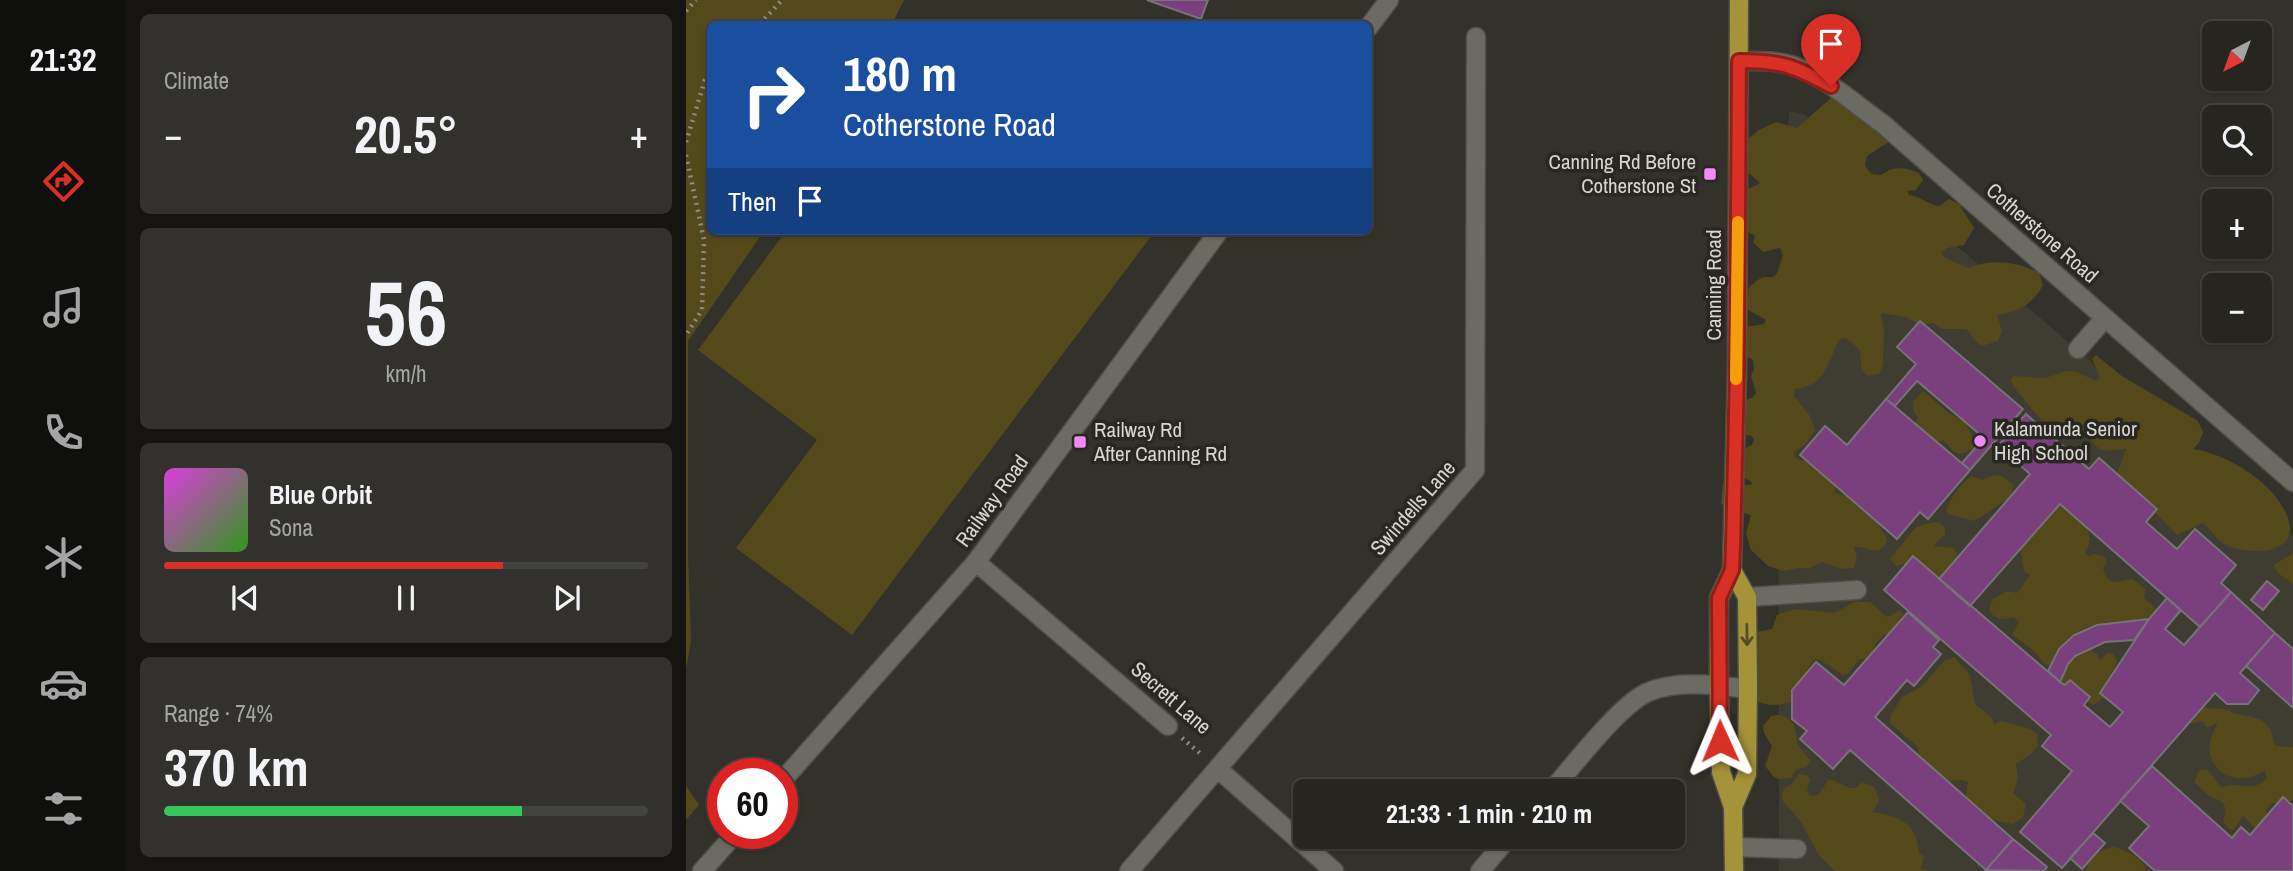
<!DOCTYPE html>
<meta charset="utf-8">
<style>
:root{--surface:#262520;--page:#32312d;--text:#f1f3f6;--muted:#a4a5a5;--line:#42423e;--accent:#d93025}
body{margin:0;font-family:"Archivo Narrow",sans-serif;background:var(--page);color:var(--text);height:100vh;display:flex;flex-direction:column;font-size:26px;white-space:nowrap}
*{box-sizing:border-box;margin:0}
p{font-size:23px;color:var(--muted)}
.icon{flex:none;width:38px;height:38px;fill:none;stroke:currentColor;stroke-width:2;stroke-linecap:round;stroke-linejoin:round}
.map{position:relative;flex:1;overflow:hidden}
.drawer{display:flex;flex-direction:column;gap:14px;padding:14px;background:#151412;width:560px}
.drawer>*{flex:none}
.hud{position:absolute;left:21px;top:21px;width:665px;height:214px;border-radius:10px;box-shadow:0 2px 5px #0004,0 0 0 2px var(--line);background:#1a4fa0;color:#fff;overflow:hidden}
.needle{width:46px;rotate:221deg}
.buttons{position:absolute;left:1516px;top:21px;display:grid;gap:14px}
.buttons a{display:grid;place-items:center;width:70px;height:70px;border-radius:10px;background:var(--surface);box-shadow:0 2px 5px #0004,0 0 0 2px var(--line);font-size:35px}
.speed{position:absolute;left:21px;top:758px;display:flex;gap:14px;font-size:35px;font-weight:700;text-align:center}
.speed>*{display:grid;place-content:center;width:91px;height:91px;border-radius:50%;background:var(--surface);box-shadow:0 2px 5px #0004,0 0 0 2px var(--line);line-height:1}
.speed .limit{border:10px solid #d22;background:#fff;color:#111}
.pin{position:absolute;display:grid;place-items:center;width:60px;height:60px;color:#fff;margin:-72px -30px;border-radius:50% 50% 50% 0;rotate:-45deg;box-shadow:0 0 7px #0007}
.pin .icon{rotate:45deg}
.me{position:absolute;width:77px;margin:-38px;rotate:359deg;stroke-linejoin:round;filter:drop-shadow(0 0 5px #0008)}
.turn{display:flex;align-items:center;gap:24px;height:147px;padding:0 21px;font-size:32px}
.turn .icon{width:91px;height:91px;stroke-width:2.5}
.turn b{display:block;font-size:49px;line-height:60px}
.then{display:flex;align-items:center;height:66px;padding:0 21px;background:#0003;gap:14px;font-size:26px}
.big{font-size:52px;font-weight:700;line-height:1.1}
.drawer .widget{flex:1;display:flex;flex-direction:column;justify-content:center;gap:10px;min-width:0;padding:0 24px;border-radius:10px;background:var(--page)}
.drawer .dial{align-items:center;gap:0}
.dial b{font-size:91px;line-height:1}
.song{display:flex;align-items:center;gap:21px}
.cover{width:84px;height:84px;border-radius:10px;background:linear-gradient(135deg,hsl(300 70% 55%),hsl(110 70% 35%))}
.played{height:7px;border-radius:4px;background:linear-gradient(90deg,var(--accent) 70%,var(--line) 70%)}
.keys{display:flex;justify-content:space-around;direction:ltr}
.heat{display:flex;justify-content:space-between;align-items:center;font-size:38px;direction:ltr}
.charge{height:10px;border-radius:5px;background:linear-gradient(90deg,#34c759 74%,var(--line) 0)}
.trip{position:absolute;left:607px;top:779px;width:392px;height:70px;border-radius:10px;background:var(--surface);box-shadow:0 2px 5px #0004,0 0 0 2px var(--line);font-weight:700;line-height:70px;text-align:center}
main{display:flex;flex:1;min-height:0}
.tabs{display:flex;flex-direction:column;width:126px;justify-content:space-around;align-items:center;background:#0f0f0d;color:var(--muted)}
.tabs .icon{width:49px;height:49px}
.tabs .current{color:var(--accent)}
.tabs b{font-size:32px;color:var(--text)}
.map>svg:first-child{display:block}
.built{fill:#3f3c31}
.green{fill:#54491b}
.building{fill:#79407d;stroke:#777278;stroke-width:2}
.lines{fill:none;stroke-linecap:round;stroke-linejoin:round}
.minor-casing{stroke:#4f4d48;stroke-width:21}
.major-casing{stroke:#4f4d48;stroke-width:21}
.path{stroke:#8c8b85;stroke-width:4.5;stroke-dasharray:2 5;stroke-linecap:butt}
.minor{stroke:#6b6a63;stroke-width:18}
.major{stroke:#a59339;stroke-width:18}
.oneway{stroke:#544d29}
.route-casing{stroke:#8d1f18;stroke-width:18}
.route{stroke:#d93025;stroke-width:12}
.slow{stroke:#f59e0b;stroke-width:12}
.poi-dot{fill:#ef8bf6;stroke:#282721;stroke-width:2.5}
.labels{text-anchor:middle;stroke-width:7;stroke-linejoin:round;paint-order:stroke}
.poi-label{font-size:21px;fill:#d7d6d2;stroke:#282721;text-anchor:start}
.street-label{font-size:21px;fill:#d7d6d2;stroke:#282721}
</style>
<main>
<nav class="tabs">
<b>21:32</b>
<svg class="icon current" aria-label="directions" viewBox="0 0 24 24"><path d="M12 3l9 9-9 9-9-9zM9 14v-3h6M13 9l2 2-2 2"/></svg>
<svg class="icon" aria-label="music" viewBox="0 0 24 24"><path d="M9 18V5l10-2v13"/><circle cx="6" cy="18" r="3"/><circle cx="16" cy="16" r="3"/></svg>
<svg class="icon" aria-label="phone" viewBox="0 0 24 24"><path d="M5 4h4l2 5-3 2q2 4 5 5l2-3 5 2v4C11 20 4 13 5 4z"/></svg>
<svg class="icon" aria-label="climate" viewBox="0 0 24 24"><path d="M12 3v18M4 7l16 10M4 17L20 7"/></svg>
<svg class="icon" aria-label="car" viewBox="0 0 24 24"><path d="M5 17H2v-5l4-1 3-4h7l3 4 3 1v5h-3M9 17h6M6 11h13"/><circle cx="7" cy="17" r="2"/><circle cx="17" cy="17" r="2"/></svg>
<svg class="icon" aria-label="filters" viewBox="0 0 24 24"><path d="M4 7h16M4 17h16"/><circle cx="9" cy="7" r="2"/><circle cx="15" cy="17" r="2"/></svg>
</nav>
<section class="drawer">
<div class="widget"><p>Climate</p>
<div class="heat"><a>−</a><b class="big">20.5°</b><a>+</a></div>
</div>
<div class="widget dial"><b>56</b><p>km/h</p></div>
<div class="widget">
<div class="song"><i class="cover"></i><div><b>Blue Orbit</b><p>Sona</p></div></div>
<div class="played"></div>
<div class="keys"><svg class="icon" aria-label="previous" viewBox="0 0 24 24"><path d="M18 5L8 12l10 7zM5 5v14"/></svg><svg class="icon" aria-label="pause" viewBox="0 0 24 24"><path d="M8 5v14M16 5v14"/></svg><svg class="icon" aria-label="next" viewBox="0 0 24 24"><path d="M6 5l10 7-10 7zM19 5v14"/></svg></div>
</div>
<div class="widget"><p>Range · 74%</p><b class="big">370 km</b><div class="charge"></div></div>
</section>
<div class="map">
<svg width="1607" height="871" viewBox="0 0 1607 871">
<rect width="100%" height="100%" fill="#32312a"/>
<path class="built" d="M1103,111L1118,114L1607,536V871H1093L1092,346Z"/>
<path class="green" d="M0,0H218L206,24H24V231H78L2,341V553L5,641L0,669Z
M1146,97L1160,98L1207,139L1181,156L1179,166L1185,174L1195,175C1208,166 1218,167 1233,173L1237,180L1230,190L1221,191L1223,195C1235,196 1242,205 1253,206L1263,199L1273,204L1288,228L1278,245L1261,248L1255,253L1259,258L1283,268C1305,258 1333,262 1353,273L1357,285C1346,305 1333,312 1311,315L1316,331L1312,341L1296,346C1288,341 1286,335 1280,329H1256L1247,323L1235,325L1220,317L1195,313L1198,331L1197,364L1194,373L1182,376L1176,371C1172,349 1181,353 1159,338L1154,339C1140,363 1142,385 1109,389L1108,396L1124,416L1129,430L1119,445L1108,452L1109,457L1114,460L1127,461L1149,482V493L1166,497L1191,521L1201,539L1198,547L1192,551C1183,551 1177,546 1168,547L1171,557L1168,568L1157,569L1136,562L1124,568H1114L1098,571L1082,566L1065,550L1060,533L1065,515L1040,509L1035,503L1037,483L1065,485L1066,482L1045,471L1043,456L1066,445L1068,440L1066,436L1050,433L1055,401L1066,398L1070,393L1065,376L1068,369L1067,360L1056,354L1054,328L1078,324L1080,320L1055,306C1057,294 1064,284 1075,278C1078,276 1083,278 1087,277C1093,274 1094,261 1097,256L1094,248L1077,252L1067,242L1069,236L1055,228L1057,192L1074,183L1057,168L1059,141L1073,130L1090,122L1111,128Z
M100,231H469L166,635L50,548L131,440L12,350Z
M1410,355L1436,376L1512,421L1517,432L1513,443L1507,449C1543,454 1596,487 1604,525C1607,557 1558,554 1540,545C1531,541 1526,530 1517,523L1491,535L1431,474L1440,449C1419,450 1415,456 1402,436C1371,435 1359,426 1341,403C1335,394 1329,391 1325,381L1327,376L1359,378L1381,371L1391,372L1410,381L1414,377L1406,359Z
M1237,391L1264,414L1279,422L1285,434L1289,448L1276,454L1268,452L1257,440L1247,443L1227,425L1232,417L1228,413L1227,402Z
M1309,475L1315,476L1327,484C1326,489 1327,493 1324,497C1323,499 1293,518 1288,521L1262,514L1260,510C1267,495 1272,485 1286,476L1296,480Z
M1373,497C1386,509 1415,534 1399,552L1402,556L1410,554L1419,557L1421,563L1417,568C1423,590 1431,580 1447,579L1460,590L1458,598L1471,609L1463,619C1441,621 1393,621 1380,642C1375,649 1372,659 1367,667L1358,663L1347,650L1326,635L1333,621L1327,617C1317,621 1308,620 1303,609L1307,599L1321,591L1331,593L1344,575L1338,571L1334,549Z
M1247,522L1254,523L1259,528V534L1248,546L1267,548L1271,553L1272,562L1259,577L1249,575L1225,562L1210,566L1204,559L1230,527Z
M1607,553V584L1592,573L1588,565Z
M1169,602H1184L1201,617L1215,610L1217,614L1212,620L1213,628C1203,633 1193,636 1188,647L1190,653L1184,659H1173L1163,673L1157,675L1134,660L1129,659L1120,671L1121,676L1109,701C1095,706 1077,707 1066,698L1070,632L1086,629L1091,615L1109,609L1148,613Z
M1403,648L1411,654L1414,660L1421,653L1427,654L1431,660L1428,670L1424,674L1427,679L1421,696L1407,705L1403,703L1399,696L1373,685L1372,679C1379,665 1388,655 1403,648Z
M1268,657L1284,675L1289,704L1306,718L1308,725L1315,721L1345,729L1351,734L1352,746L1344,755L1330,764L1332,779L1327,793L1340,804L1337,817L1327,824C1310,822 1291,816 1279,803L1282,782L1275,780L1262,781C1249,773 1231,765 1232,747L1205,724L1204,716L1216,697L1235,687L1258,661Z
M1514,706C1523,710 1532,707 1541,710C1544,710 1549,714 1550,714C1573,718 1585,718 1589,746L1607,747V800L1584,804L1580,810L1582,815L1571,830L1557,816L1548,830L1543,829L1537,821L1540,811L1537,802L1523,796L1508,782L1513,770L1521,769L1536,788C1554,779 1561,795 1581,779L1579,770C1544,794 1508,761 1531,725L1530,723L1521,728L1516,721L1506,724L1500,720Z
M1092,715C1108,717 1111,730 1111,744L1125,761L1120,767L1111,769L1105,778L1093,779L1088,777L1079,766L1086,746L1078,733L1077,726L1085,716Z
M1113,774L1121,775L1124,780L1121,791L1125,796L1132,795L1143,779L1164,788H1170L1176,782L1189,787L1193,800L1187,812C1213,817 1231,822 1233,853L1238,856L1235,869L1244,871H1149L1132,854L1115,822L1096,800V793L1099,787L1105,785Z
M0,786L13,805L0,820Z
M1429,847C1442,852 1456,857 1461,871H1400C1401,858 1416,848 1429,847Z"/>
<path class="building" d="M461,0H522L515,19Z
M1234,321L1337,409L1284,470L1276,463L1298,438L1231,381L1209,406L1200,399L1230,364L1211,347Z
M1200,399L1284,470L1242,519L1234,512L1211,539L1114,455L1139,426L1161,445Z
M1340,414L1403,469L1413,458L1471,509L1460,522L1491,549L1509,529L1550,565L1535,583L1545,592L1514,627L1374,504L1284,606L1253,579L1344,474L1312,446Z
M1227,556L1374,682L1379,685L1384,680L1404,697L1398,705L1424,727L1437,712L1414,693L1463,619L1481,598L1495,610L1479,629L1498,645L1545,592L1589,633L1554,673L1573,690L1562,704H1541L1529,693L1376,868L1334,832L1386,771L1356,746L1365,735L1198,590Z
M1581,581L1593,591L1577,610L1565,600Z
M1222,612L1253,640L1247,647L1255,654L1228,686L1221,680L1189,717L1327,839L1300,870L1164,750L1147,769L1114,739L1121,731L1106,719V690L1130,662L1158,685Z
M1463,619L1448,640L1419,642L1389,656L1382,664L1374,682L1362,671L1373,649L1388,635L1411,625Z
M1589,633L1607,649V708L1560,666Z
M1466,766L1546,838L1555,827L1564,835L1597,797L1607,806V871H1469L1443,848L1463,826L1434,801Z
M1407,833L1419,843L1396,869L1384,858Z
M1327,839L1361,867L1358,871L1300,870Z"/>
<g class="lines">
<g class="minor-casing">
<path id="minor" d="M682,28L703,0
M1053,61C1071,61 1091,60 1108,66C1141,78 1169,104 1197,124L1607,482
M1392,349L1418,319
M290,562L482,726
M1061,597L1171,590
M532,769L648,871
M96,781L290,562L533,231
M865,791C887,766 932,707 960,693C990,679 1030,685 1062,689
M1048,847L1111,849
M16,871L50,833
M443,871L789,470L790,37
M794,871L824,836"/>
</g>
<g class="major-casing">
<path id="major" d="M1046,570L1061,597L1062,689L1061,774L1047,807
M1048,871L1047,807L1035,772L1033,686V598L1046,570L1051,371L1053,0"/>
</g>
<path class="path" d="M0,11L10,0
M74,24L96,0
M0,142L19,80L24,75
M0,155L18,240L16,310L0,335
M496,738L516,755"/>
<use href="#minor" class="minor"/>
<use href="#major" class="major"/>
</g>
<defs><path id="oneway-shaft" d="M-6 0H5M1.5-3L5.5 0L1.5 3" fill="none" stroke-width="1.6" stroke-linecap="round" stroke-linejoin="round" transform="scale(1.75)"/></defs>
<use class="oneway" href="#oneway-shaft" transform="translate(1061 635) rotate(89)"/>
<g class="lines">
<g class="route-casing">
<path id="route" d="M1034,741L1033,598L1046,570L1047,545L1051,371L1053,61C1096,61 1108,66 1145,86"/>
</g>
<use href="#route" class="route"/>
<path class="slow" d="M1050,379L1052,222"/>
</g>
<g class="poi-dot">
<rect x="1017" y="167" width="14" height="14" rx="3.5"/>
<circle cx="1294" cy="441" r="7"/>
<rect x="387" y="435" width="14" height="14" rx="3.5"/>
</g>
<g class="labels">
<g class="poi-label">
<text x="1010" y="169" text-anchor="end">Canning Rd Before<tspan x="1010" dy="24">Cotherstone St</tspan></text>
<text x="1308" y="436">Kalamunda Senior<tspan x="1308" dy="24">High School</tspan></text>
<text x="408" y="437">Railway Rd<tspan x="408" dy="24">After Canning Rd</tspan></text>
</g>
<g class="street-label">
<text transform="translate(1356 233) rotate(41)" y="7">Cotherstone Road</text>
<text transform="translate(1028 285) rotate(-90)" y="7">Canning Road</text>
<text transform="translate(306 501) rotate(-54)" y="7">Railway Road</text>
<text transform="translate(727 508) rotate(-49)" y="7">Swindells Lane</text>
<text transform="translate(485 698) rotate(41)" y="7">Secrett Lane</text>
</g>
</g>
</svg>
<div class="buttons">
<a><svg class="needle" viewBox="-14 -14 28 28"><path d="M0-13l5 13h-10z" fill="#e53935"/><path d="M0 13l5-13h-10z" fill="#a4a5a5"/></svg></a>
<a><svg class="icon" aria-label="search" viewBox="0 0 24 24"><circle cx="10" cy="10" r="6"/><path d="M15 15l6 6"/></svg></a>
<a>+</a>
<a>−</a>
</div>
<div class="speed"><div class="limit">60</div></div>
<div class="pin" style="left:1145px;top:86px;background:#d93025"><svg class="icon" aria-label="arrive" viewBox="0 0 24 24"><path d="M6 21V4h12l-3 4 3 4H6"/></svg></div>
<svg class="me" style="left:1034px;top:741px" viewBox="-20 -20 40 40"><path d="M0-17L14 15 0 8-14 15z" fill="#d93025" stroke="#fff" stroke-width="4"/></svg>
<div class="trip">21:33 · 1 min · 210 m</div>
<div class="hud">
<div class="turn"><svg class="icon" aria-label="right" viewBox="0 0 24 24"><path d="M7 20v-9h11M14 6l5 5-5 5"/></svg><div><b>180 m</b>Cotherstone Road</div></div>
<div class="then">Then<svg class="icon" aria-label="arrive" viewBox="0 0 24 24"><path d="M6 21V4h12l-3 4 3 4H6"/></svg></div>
</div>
</div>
</main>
